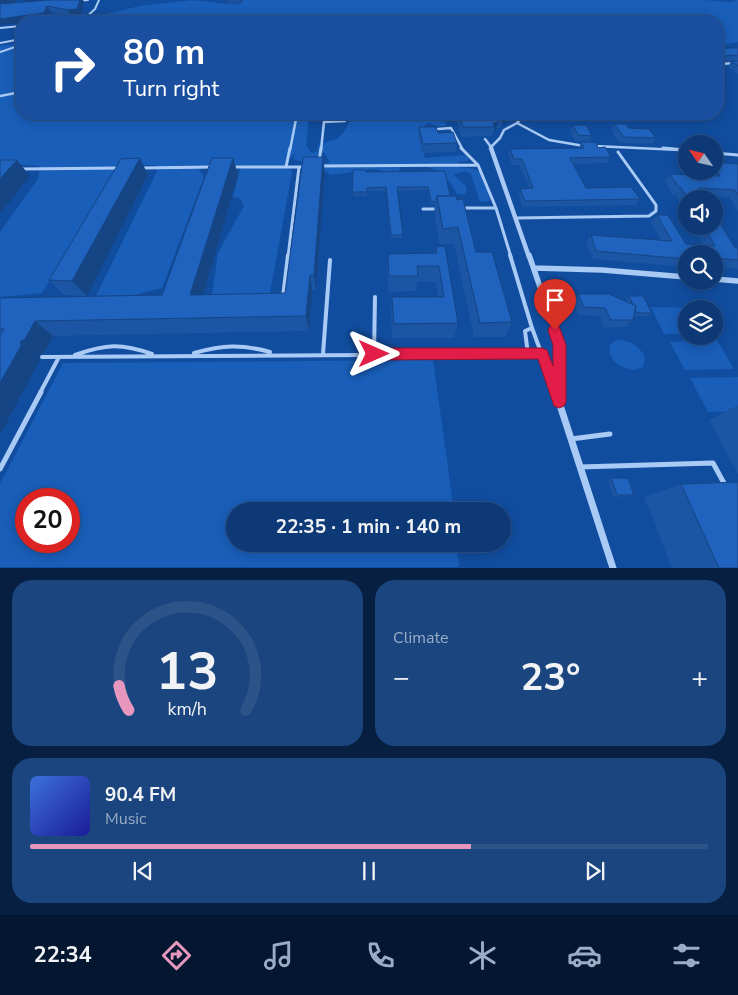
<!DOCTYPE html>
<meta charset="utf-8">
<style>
:root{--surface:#0d3a77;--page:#1b457f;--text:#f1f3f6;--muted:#9aadc6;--line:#2d5489;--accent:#e797bd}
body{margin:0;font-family:"Nunito Sans",sans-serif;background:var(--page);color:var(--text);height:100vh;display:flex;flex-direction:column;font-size:19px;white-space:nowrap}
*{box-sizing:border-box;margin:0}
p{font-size:16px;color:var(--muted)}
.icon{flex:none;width:28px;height:28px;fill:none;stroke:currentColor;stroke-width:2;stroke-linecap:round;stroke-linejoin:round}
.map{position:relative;height:568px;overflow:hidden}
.side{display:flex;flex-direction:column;gap:12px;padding:12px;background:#072041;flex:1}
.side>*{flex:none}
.hud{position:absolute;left:15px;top:15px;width:709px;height:105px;border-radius:20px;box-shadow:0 2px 12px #0003,0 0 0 1px var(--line);background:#1a4fa0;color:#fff;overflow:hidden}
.needle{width:32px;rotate:304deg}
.controls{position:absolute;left:678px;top:135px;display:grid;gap:10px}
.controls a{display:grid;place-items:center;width:45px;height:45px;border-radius:50%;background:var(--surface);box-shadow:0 2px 12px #0003,0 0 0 1px var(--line);font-size:25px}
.speed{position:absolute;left:15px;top:488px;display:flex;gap:10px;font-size:25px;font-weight:700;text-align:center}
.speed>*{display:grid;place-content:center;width:65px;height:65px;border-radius:50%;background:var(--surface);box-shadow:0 2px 12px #0003,0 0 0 1px var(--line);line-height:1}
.speed .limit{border:8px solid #d22;background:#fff;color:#111}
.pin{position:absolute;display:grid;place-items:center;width:42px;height:42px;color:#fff;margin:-51px -21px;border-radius:50% 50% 50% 0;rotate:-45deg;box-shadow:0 0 5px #0007}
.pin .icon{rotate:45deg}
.me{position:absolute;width:55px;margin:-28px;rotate:90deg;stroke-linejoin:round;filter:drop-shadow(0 0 4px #0008)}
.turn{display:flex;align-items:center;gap:18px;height:105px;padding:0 25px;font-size:22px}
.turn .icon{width:65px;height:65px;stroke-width:2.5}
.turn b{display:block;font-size:35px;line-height:42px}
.big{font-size:38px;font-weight:700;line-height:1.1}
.side .widget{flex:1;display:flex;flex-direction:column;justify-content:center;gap:8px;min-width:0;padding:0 18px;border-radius:20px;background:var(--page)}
.side .dial{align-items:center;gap:0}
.dial svg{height:130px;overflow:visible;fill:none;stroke:var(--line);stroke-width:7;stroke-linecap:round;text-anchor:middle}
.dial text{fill:var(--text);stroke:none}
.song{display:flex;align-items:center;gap:15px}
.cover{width:60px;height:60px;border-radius:8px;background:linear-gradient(135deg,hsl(220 70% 55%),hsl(240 70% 35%))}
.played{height:5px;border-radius:2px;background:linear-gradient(90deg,var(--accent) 65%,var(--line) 65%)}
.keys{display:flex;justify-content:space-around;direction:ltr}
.heat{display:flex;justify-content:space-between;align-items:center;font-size:28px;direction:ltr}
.side .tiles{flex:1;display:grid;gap:12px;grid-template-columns:1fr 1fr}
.widget:last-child{grid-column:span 2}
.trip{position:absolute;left:226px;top:502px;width:285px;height:50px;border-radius:25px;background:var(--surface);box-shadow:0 2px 12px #0003,0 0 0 1px var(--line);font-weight:700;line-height:50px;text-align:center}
.tab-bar{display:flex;height:80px;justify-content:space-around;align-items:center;background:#051730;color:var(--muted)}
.tab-bar .icon{width:35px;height:35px}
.tab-bar .on{color:var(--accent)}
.tab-bar b{font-size:22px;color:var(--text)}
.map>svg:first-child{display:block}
.green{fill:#195eb9;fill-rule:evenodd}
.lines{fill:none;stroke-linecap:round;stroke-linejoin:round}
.service-far4{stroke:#a8caf5;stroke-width:2}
.service-far3{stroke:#a8caf5;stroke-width:2.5}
.service-far2{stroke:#a8caf5;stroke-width:3}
.service-far1{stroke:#a8caf5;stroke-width:4}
.service{stroke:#a8caf5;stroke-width:5}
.minor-far4{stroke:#a8caf5;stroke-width:2.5}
.minor-far3{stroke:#a8caf5;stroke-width:3}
.minor-far2{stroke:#a8caf5;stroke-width:4.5}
.minor-far1{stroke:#a8caf5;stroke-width:5.5}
.minor{stroke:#a8caf5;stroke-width:7}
.wall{fill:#1b55a3}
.shaded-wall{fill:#164585}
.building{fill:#1f63be;stroke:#164585}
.route{fill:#e11d48;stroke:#92132f}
</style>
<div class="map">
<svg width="738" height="568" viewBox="0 0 738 568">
<rect width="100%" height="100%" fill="#114d9f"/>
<path class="green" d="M192,0L228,4L234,0H704L729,2L738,0V42L718,46V21H77L140,6Z
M21,43V114H294V116L309,117L306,145L311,153L317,152L319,143C337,141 342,138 349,122L363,119L367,115H424L434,121H445L446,126H437L429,123L424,126L427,134L419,135L425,158L463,155L468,157V161L458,162L459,167C487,169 485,176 490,201L480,202L471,174L464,171L454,175L466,186V195L457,194C446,169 427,163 401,165L398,174L373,169L331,175L324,171V164L330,162L324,153L318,154L317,162L309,164L293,159L296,154L286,160L292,172L270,293L212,295L218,253L244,206L240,198L233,197L241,165L211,164L199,170L204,177L162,288L134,295L96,296L157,171L155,165H125V157L42,293L0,297V232L38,179L40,166L0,164V46Z
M651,307L698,308V309H686V334H664Z
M617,340C630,340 640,346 645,358L643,367L634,370C622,369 606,360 610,345Z
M717,340L734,369L685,370L670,342Z
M433,360L454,511H235V544H457L459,567H0V484L63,363ZM26,499H69V541H26Z
M738,377V411L708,412L690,378Z"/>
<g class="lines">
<path class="service-far4" d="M79,1L88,0
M71,21L86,17
M82,21L95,9L99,0
M0,28L21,26
M0,43L21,39
M0,52L21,45"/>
<path class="service-far3" d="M0,96L21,92
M517,123L549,140L584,146
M438,129L451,128L463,150
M485,139L491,147L500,138L504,130L517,123L525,114
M594,146L680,150
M290,150L297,114
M321,150L324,122L345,121"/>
<path class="service-far2" d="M461,148L478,165
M663,148L686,150
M714,153L738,155
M319,162L321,148
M320,166L478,165L496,208
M232,167H305
M286,167L290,148
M140,168L213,167
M20,169L120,168
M462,208H496L511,257
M423,209H438
M516,218L649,216L656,211V205L618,152
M288,257L299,167"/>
<path class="service-far1" d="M510,255L532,328L556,393
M283,297L288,255
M550,315H564
M194,353C223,345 241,344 270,352
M323,354L330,260
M374,354L375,297
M528,354H542
M75,355C106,344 121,343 152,354
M42,357L528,354L525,331L532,328
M40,393L59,357"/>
<path class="service" d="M556,392L557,395
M571,439L610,434
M580,467L713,463L725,485
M0,469L41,392"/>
<path class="minor-far4" d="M718,64L738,63"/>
<path class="minor-far3" d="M491,147L492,150"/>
<path class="minor-far2" d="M491,148L529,257"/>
<path class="minor-far1" d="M529,255L560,345L559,393
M534,268L602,270L686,277
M714,279L738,281"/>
<path class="minor" d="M559,392V402L613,568"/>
</g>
<path class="wall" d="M0,0H15L17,3L26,2L24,0H83L84,3L80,16L71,17L51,12L47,19L33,21H21Z
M244,0L240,5L227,4V2Z
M718,48H738V61H719L718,60Z
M731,61H738V74L728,67Z
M310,114H355L353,119H310Z
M427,114H517L516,117L502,124L501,128H496L495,132H494L492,136L461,137L457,121H438Z
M614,124L629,128L656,138L652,144L620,143L611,130Z
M573,125L592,136L589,142L575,141L570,131Z
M419,127L438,133L457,143L455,152L422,153L418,136Z
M581,142L598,148L611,157L608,163L573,164L586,188L640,199L636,205L523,207L518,194L520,189L529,188L520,165H512L508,155L510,149L579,148Z
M323,157L325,174L316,290L312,291L309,331L53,336L44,353L39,356L40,360L0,435V298L162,295L233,158L238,175L203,295L285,293Z
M714,162L738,164V211L729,197L704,196L705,199H686V214L676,195H673L665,181L670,174L709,175L707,171H714Z
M353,170L366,172L445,171L450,196L457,200L476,252L512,322L505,337H474L454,244L440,245L434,212L435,205H433L430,203L428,190L397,191L403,235L402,238H390L386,191H367V196H353Z
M148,175L87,296L64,295L49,280Z
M657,215L686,244L703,245L693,226H714L735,248H738V269L714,266V254H686V267L592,259L586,242L591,235L661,240L651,222Z
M436,247L458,323L454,338H392L391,312L392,297H438L436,282H417L416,291L388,292L387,270L388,254H435Z
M578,294L628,303L626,299L629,296L652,313L650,316H635L634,315L633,320L626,327L604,328L599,316L578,315L572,302Z
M738,405V474L709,420Z
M611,478L634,495L631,496L613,497L608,480Z
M681,484L738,568H672L644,497Z"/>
<path class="shaded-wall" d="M0,0H15L17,4L0,5Z
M24,0H57L26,3Z
M80,0H83L84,3L80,16L71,17L68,10Z
M47,6L51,12L47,19L33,21H21V23L0,25V19Z
M507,114H517L516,117L502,124L503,118L502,116Z
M493,123H498L495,132H494L495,127Z
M323,157L325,174L316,290L314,275Z
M140,158L148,175L87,296L72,281Z
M233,158L238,175L199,310L190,295Z
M17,160L30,176L0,214V179Z
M310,275L312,291L309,331L306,316Z
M35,321L53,336L44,353L39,356L40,360L0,435V383L20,342Z"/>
<path class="building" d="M49,0H80L77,9L68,10L47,6L44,13L0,19V4Z
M228,0H242L240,2H227Z
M718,48H738V55L723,56L718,52Z
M731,61H738V66Z
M459,114H507L502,116L503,118L497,119L498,123H493L495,127H463Z
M614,124H626L629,128L649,129L656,138L624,137Z
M573,125H586L592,136L578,135Z
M419,127H436L438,133L453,132L457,143L423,144Z
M581,142H596L598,148L605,147L611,157L570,158L586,188L631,187L640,199L525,201L520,189L533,188L522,159H514L510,149L584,148Z
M303,157H323L314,275H310L306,316L35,321L25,339L20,342L21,346L0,383V335L4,329H0V298L162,295L212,158H233L190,295L285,293Z
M140,158L72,281L49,280L121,159Z
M0,160H17L0,179Z
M714,162L738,164V194L735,190L699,188L705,199H688L681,187H679L670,174L720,176L714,166Z
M353,170H366V172L445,171L450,196H437L436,202H433L431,200L428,187H397L403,235H391L386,187L367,188V192H352Z
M437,196H456L457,200L463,199L476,252H492L512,322L480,323L458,227L443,229Z
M714,213L735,248H738V260L714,258V254H686V259L596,251L591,235L672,241L657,215H668L686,244L715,246L704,226H714Z
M445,246L458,323L394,324L392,297H444L439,266H417L418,276H389L388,254L437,253L436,247Z
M578,294H609L636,306L633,320H611L605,308L584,307Z
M629,296H643L652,313H637L635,310L636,306L633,305Z
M611,478H628L634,495H617Z
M738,482V568H719L681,484Z"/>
<path class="route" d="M555,325L559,326L566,345V402L564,406L559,408L554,406L538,359L374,360L370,358L368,354L370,350L374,348H542L547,350L553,366V345L548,330L550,326Z"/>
</svg>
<div class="controls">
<a><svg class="needle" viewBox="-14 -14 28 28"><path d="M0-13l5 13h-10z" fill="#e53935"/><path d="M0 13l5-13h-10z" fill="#9aadc6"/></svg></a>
<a><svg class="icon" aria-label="sound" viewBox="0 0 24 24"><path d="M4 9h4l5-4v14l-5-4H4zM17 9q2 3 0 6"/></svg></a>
<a><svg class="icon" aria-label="search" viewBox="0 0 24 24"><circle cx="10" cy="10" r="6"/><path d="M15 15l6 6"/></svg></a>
<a><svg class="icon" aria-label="layers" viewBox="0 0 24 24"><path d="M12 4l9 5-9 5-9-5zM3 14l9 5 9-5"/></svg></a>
</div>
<div class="speed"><div class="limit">20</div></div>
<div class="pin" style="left:555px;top:330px;background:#d93025"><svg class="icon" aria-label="arrive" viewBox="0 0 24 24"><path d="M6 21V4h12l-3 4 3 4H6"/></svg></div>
<svg class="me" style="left:374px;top:354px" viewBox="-20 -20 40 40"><path d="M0-17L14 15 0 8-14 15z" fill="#e11d48" stroke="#fff" stroke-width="4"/></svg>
<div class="trip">22:35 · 1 min · 140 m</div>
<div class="hud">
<div class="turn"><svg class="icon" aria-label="right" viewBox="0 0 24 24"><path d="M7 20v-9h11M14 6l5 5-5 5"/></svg><div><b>80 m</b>Turn right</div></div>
</div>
</div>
<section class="side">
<div class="tiles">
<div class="widget dial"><svg viewBox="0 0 100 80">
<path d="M14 69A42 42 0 1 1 86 69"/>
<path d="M14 69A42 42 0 0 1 8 54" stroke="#e797bd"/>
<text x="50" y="56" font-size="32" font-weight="700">13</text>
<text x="50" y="72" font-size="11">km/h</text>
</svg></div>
<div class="widget"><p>Climate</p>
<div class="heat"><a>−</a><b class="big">23°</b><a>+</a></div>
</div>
<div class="widget">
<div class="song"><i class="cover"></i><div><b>90.4 FM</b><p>Music</p></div></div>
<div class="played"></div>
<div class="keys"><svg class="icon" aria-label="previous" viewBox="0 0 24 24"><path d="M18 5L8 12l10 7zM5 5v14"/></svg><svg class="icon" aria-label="pause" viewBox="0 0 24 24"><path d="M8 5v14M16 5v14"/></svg><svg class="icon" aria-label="next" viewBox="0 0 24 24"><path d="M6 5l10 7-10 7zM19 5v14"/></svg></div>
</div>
</div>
</section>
<nav class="tab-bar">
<b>22:34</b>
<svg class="icon on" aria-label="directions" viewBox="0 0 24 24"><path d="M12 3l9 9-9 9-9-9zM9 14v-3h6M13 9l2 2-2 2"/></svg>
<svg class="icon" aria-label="music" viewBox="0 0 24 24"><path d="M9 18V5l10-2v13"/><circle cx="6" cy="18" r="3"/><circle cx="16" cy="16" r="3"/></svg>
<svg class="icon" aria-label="phone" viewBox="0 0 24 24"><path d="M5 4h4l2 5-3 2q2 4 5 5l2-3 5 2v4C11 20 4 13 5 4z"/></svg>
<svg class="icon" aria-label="climate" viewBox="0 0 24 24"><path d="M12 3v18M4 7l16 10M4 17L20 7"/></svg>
<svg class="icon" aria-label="car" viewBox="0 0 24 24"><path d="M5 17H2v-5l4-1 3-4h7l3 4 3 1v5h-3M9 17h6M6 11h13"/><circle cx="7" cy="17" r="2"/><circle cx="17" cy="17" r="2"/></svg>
<svg class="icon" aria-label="filters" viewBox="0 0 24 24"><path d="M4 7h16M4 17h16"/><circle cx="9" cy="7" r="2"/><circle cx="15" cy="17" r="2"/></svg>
</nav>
